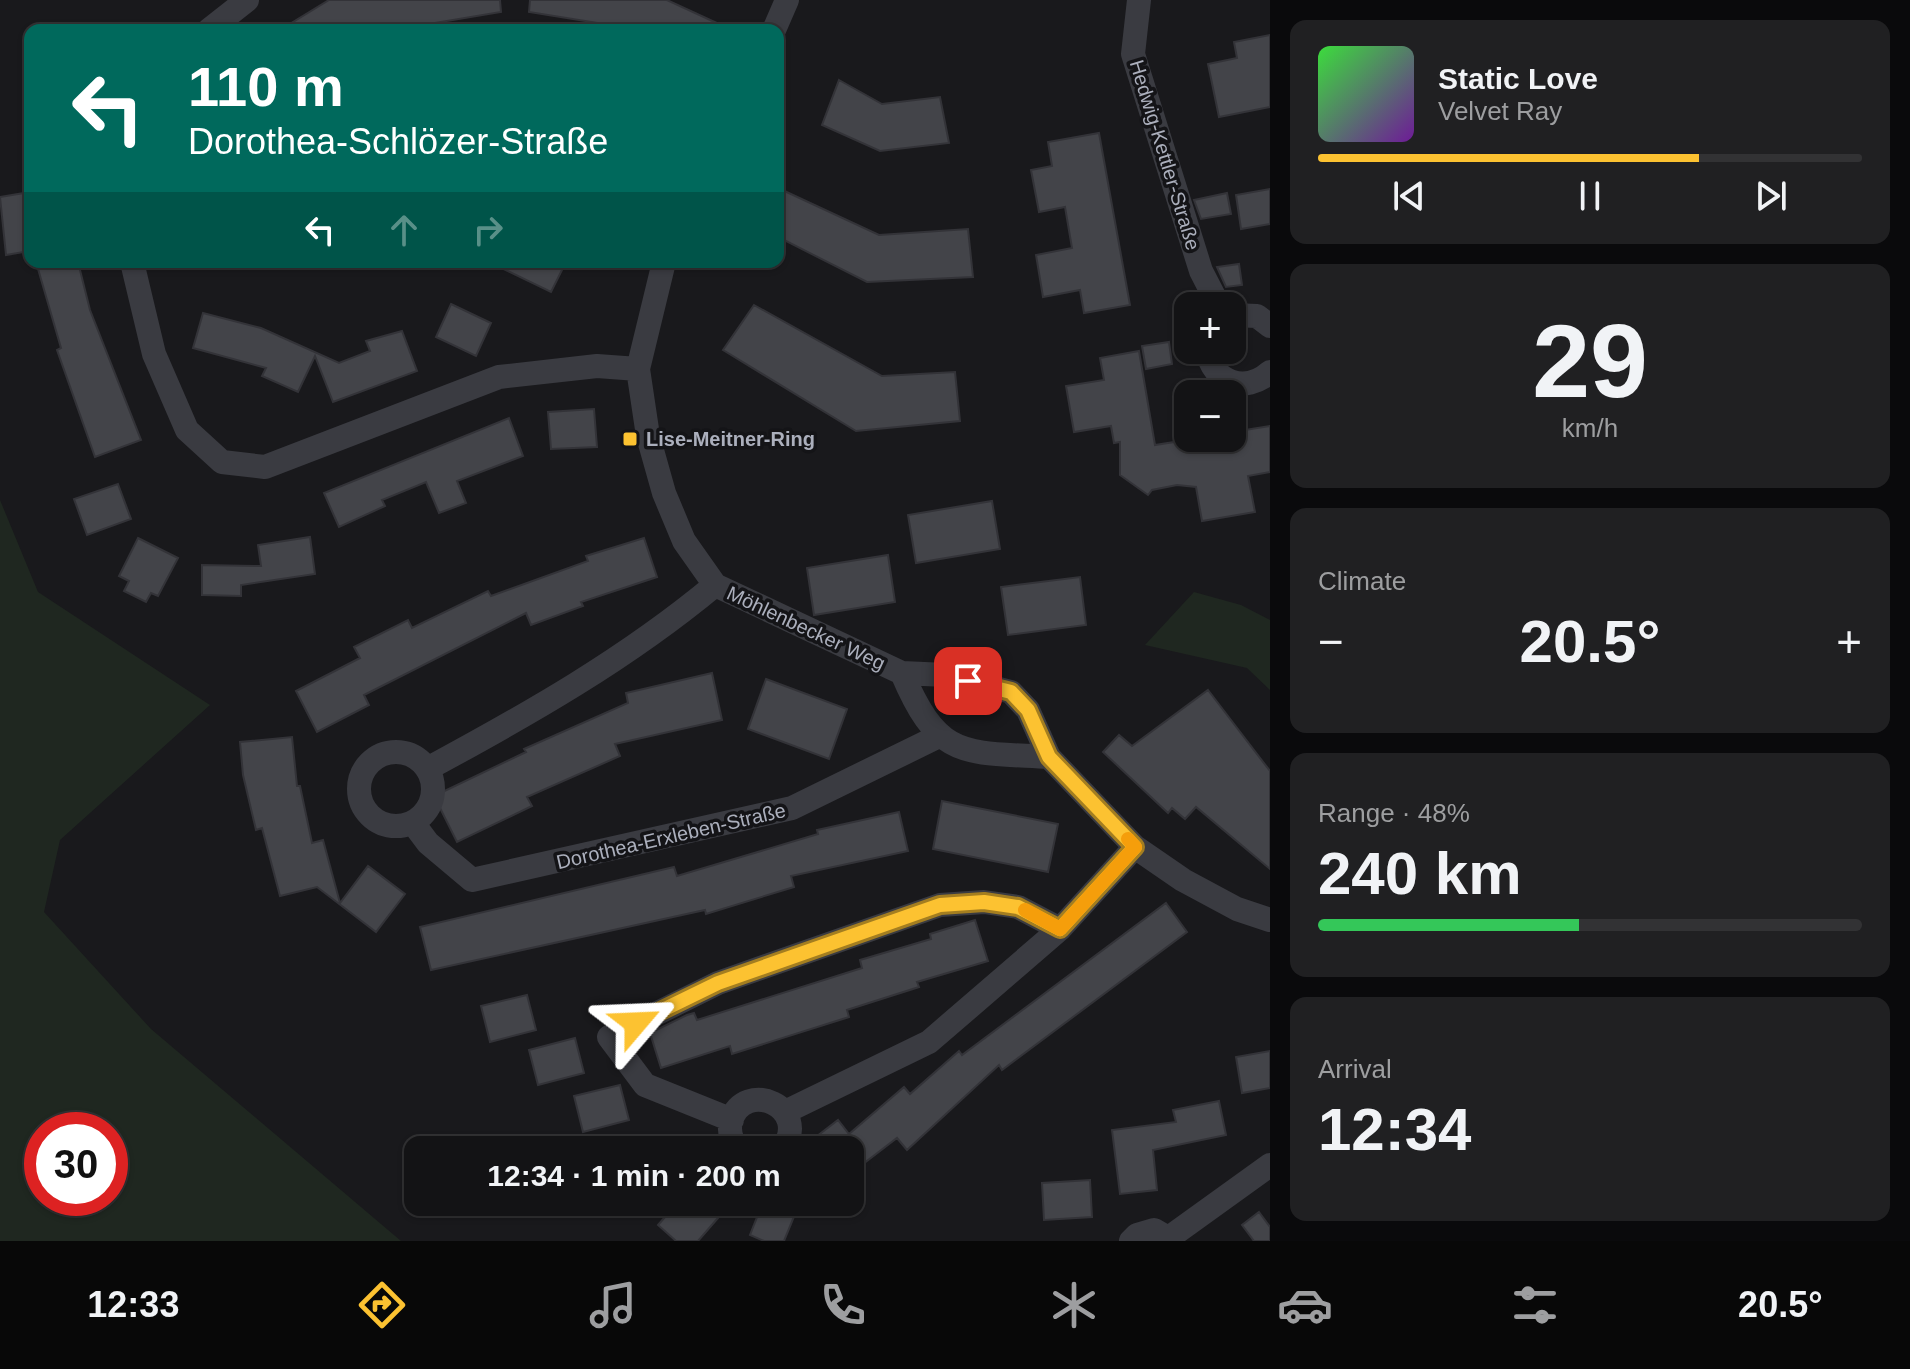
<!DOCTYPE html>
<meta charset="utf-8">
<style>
:root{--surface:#131315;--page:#202022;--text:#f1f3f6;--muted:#9d9ea0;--line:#323234;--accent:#fcc231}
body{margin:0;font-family:Arial,sans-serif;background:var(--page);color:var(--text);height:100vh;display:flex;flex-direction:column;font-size:30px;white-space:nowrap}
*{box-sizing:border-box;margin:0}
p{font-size:26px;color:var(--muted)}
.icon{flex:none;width:44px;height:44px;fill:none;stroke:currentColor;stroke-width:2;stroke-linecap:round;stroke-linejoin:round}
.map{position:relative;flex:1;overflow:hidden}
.drawer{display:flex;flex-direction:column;gap:20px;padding:20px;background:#0a0a0c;width:640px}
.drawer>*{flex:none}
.hud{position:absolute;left:24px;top:24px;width:760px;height:244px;border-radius:16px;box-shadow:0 2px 6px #0004,0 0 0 2px var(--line);background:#00695c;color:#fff;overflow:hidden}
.tools{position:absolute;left:1174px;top:292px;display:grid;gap:16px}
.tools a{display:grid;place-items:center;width:72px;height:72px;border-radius:16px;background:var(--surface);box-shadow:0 2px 6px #0004,0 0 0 2px var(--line);font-size:40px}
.speed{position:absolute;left:24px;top:1112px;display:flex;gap:16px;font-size:40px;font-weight:700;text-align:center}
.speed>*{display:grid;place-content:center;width:104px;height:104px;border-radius:50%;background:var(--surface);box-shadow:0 2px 6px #0004,0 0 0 2px var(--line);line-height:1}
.speed .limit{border:12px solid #d22;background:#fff;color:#111}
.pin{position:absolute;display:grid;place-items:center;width:68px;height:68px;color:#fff;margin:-34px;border-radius:16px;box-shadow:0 4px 12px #0006}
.me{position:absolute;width:88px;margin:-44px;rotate:64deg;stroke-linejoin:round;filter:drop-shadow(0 0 6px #0008)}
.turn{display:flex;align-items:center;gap:28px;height:168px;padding:0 32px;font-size:36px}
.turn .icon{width:104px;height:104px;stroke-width:2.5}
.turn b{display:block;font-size:56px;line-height:68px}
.lanes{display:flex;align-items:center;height:76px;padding:0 32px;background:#0003;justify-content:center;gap:40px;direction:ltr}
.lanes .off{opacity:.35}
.big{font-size:60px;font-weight:700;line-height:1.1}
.drawer .tile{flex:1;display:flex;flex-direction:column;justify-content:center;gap:12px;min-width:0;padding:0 28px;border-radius:16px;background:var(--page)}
.drawer .dial{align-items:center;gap:0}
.dial b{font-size:104px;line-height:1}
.song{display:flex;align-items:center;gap:24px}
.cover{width:96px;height:96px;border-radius:12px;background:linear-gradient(135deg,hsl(120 70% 55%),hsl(280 70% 35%))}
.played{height:8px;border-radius:4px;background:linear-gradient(90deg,var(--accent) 70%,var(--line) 70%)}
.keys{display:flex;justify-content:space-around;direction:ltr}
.heat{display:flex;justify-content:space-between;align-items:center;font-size:44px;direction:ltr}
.charge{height:12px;border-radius:6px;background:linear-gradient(90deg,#34c759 48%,var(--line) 0)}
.trip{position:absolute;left:404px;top:1136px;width:460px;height:80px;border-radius:16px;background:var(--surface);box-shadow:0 2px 6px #0004,0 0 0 2px var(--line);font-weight:700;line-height:80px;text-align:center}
.tabs{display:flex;height:128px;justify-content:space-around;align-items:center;background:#080808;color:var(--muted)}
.tabs .icon{width:56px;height:56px}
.tabs .current{color:var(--accent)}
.tabs b{font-size:36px;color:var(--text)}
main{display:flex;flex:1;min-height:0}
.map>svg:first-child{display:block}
.green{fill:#1f2720;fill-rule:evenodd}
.building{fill:#434449;stroke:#333338;stroke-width:2}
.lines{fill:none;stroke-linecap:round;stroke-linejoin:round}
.minor{stroke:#3a3b41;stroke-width:24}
.route-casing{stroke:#a47e20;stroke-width:20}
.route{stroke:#fcc231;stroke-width:14}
.slow{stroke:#f59e0b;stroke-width:14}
.poi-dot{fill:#fcc231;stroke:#141417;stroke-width:3}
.labels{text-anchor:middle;stroke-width:7;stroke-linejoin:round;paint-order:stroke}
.street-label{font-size:20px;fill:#abafbc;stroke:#141417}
.poi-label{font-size:20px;font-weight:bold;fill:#abafbc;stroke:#141417;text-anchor:start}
</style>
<main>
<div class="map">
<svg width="1270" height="1241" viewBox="0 0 1270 1241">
<rect width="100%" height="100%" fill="#19191c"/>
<path class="green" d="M0,500L38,592L210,705L60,840L44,912L151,1029L401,1241H0ZM42,1130H110V1198H42Z
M1194,592L1241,605L1270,620V690L1247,668L1145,645Z"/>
<path class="building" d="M329,0H500L501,12L393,30H280Z
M530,0H667L732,30H641L529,12Z
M1270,35V107L1219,117L1208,64L1237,58L1234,42Z
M839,80L882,104L940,97L949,143L880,151L822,125Z
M1099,133L1130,305L1084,313L1080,290L1043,297L1036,255L1072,248L1065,207L1039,212L1031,170L1052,166L1048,142Z
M778,188L879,235L968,229L973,277L867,282L778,237Z
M1270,189V224L1241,229L1236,195Z
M30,192V251L6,255L0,197Z
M1227,193L1231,214L1201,219L1194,200Z
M36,262H78L90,310L141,440L95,457L57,350L61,348Z
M489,262H566L551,292Z
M1239,264L1242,285L1226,287L1217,267Z
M451,304L491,323L476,356L436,337Z
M754,305L882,376L955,372L960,421L856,431L723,350Z
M203,313L261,328L339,363L370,351L366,341L402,331L417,371L333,402L315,356L298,392L262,376L266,368L193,348Z
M1169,342L1172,364L1146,369L1142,346Z
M1139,351L1155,445L1199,438H1232V432L1270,426V472L1248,476L1255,512L1202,521L1196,487L1177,485L1152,490L1148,495L1120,475V442L1114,443L1111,426L1074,432L1066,386L1104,380L1100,358Z
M594,409L597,447L551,449L548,412Z
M509,418L523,456L457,481L466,503L439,513L426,482L382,500L385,506L339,527L324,493Z
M118,484L131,519L87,535L74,499Z
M992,501L1000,549L916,563L908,515Z
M310,537L315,574L241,585V596L202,595V565L261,566L258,545Z
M138,538L178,558L158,596L151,593L146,602L124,591L129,581L119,576Z
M644,538L657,577L581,602L583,606L531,625L526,613L364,695L369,705L317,732L296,691L360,658L354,647L408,620L412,628L488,591L491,596L588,561L586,556Z
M888,555L895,602L814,615L807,568Z
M1080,577L1086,625L1008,635L1001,587Z
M712,673L722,720L615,744L620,756L527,797L532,806L457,842L434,796L526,752L524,749L628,703L626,693Z
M766,679L847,709L829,759L748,729Z
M1208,690L1270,771V869L1196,807L1185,819L1172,808L1168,813L1103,752L1119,735L1132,746Z
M292,737L297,786H300L312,843L323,840L340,903L368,866L405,894L376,932L317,887L280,896L262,828L256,830L243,775L240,742Z
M942,801L1058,824L1048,872L933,849Z
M899,812L908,851L791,876L794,887L706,914L705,910L431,970L420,927L674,867L677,876L818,834L817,830Z
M1166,903L1187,932L1002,1070L999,1065L907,1150L897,1138L850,1174V1150H799L838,1120L849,1134L904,1087L910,1094L959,1051L962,1055Z
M975,920L988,961L917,982L919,987L847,1010L849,1017L732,1054L730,1046L661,1068L650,1033L687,1015L694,1013L697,1020L862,968L860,960L931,939L930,934Z
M527,995L536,1030L490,1042L481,1006Z
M575,1038L584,1073L538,1085L529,1050Z
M1270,1051V1088L1242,1093L1236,1057Z
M620,1085L629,1120L583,1132L574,1096Z
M1219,1101L1226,1135L1153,1150L1157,1190L1120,1194L1112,1130L1176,1122L1173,1110Z
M1090,1180L1092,1217L1044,1220L1042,1183Z
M678,1202H699L718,1218L698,1241H676L658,1225Z
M763,1202H800L784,1241H764L750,1235Z
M1259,1212L1270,1227V1241H1254L1242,1225Z"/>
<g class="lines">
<path class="minor" d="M1139,0L1133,54L1201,271L1219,306
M209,30L247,0
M774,30L787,0
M132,262L154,354L187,430L222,462L265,467L499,377L597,366L638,369
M664,262L638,369L648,436L664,493L684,541L715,585L902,673L946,675L1011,692L1028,710L1049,757L1135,847L1183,880L1237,909L1270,920
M1232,315L1257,316L1270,326
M1207,350C1213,383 1245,394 1270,372
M902,673C939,760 963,752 1049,757
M359 789a37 37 0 1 1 74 0a37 37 0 1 1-74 0Z
M427,769C529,714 626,659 715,585
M413,823L428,843L472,880L792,808L937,737
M785,1112L929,1042L1060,929L1135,847
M732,1120L645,1085L609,1037L718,983L940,905L984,902L1018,907L1060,929
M739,1150C732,1142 728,1132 731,1121C744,1078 813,1107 782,1150
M1170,1237L1270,1165
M1131,1241L1137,1235L1154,1230L1173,1241"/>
</g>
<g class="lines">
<g class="route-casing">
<path id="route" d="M636,1023L718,983L940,905L984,902L1018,907L1060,929L1135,847L1049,757L1028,710L1011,692L968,681"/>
</g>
<use href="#route" class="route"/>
<path class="slow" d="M1025,910L1060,929L1135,847L1128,839"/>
</g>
<rect class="poi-dot" x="622" y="431" width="16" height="16" rx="4"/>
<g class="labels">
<g class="street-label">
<text transform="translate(1165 155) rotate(73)" y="7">Hedwig-Kettler-Straße</text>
<text transform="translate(806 628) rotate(25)" y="7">Möhlenbecker Weg</text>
<text transform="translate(671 836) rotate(-13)" y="7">Dorothea-Erxleben-Straße</text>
</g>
<g class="poi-label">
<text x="646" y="446">Lise-Meitner-Ring</text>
</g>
</g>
</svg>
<div class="tools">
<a>+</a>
<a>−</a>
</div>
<div class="speed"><div class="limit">30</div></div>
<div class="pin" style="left:968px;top:681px;background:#d93025"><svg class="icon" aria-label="arrive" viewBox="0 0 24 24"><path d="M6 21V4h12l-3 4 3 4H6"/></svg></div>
<svg class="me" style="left:636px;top:1023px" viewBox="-20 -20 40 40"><path d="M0-17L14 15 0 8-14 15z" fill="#fcc231" stroke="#fff" stroke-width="4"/></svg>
<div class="trip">12:34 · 1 min · 200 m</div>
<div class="hud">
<div class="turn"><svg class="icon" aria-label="left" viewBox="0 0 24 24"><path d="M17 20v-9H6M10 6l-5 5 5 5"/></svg><div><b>110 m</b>Dorothea-Schlözer-Straße</div></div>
<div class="lanes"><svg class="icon" aria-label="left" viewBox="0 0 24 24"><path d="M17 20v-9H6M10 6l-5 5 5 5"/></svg><svg class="icon off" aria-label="ahead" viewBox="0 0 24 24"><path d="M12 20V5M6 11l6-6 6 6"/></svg><svg class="icon off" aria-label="right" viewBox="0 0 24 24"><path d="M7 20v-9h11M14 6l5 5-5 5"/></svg></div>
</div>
</div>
<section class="drawer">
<div class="tile">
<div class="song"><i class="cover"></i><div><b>Static Love</b><p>Velvet Ray</p></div></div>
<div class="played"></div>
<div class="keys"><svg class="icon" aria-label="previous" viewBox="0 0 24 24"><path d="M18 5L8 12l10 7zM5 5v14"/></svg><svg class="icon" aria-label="pause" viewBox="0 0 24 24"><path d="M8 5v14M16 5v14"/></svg><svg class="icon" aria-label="next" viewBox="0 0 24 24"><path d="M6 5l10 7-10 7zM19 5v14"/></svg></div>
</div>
<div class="tile dial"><b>29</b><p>km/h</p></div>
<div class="tile"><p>Climate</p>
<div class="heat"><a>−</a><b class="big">20.5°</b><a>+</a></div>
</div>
<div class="tile"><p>Range · 48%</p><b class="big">240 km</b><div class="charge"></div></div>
<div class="tile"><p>Arrival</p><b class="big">12:34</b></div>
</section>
</main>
<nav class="tabs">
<b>12:33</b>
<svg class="icon current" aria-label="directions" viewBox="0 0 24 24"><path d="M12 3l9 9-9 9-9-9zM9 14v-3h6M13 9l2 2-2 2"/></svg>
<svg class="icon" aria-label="music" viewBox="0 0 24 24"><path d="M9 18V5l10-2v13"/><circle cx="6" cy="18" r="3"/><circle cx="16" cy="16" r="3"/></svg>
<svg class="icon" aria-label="phone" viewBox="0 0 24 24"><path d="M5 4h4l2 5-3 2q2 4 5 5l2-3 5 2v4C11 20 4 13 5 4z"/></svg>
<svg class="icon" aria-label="climate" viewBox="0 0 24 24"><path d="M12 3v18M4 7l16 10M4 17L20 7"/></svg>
<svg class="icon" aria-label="car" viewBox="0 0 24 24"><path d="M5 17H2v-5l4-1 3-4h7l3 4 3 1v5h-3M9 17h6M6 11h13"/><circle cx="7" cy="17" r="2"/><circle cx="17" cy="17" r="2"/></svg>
<svg class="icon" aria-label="filters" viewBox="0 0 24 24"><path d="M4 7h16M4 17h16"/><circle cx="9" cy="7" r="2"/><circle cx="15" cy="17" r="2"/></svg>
<b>20.5°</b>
</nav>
